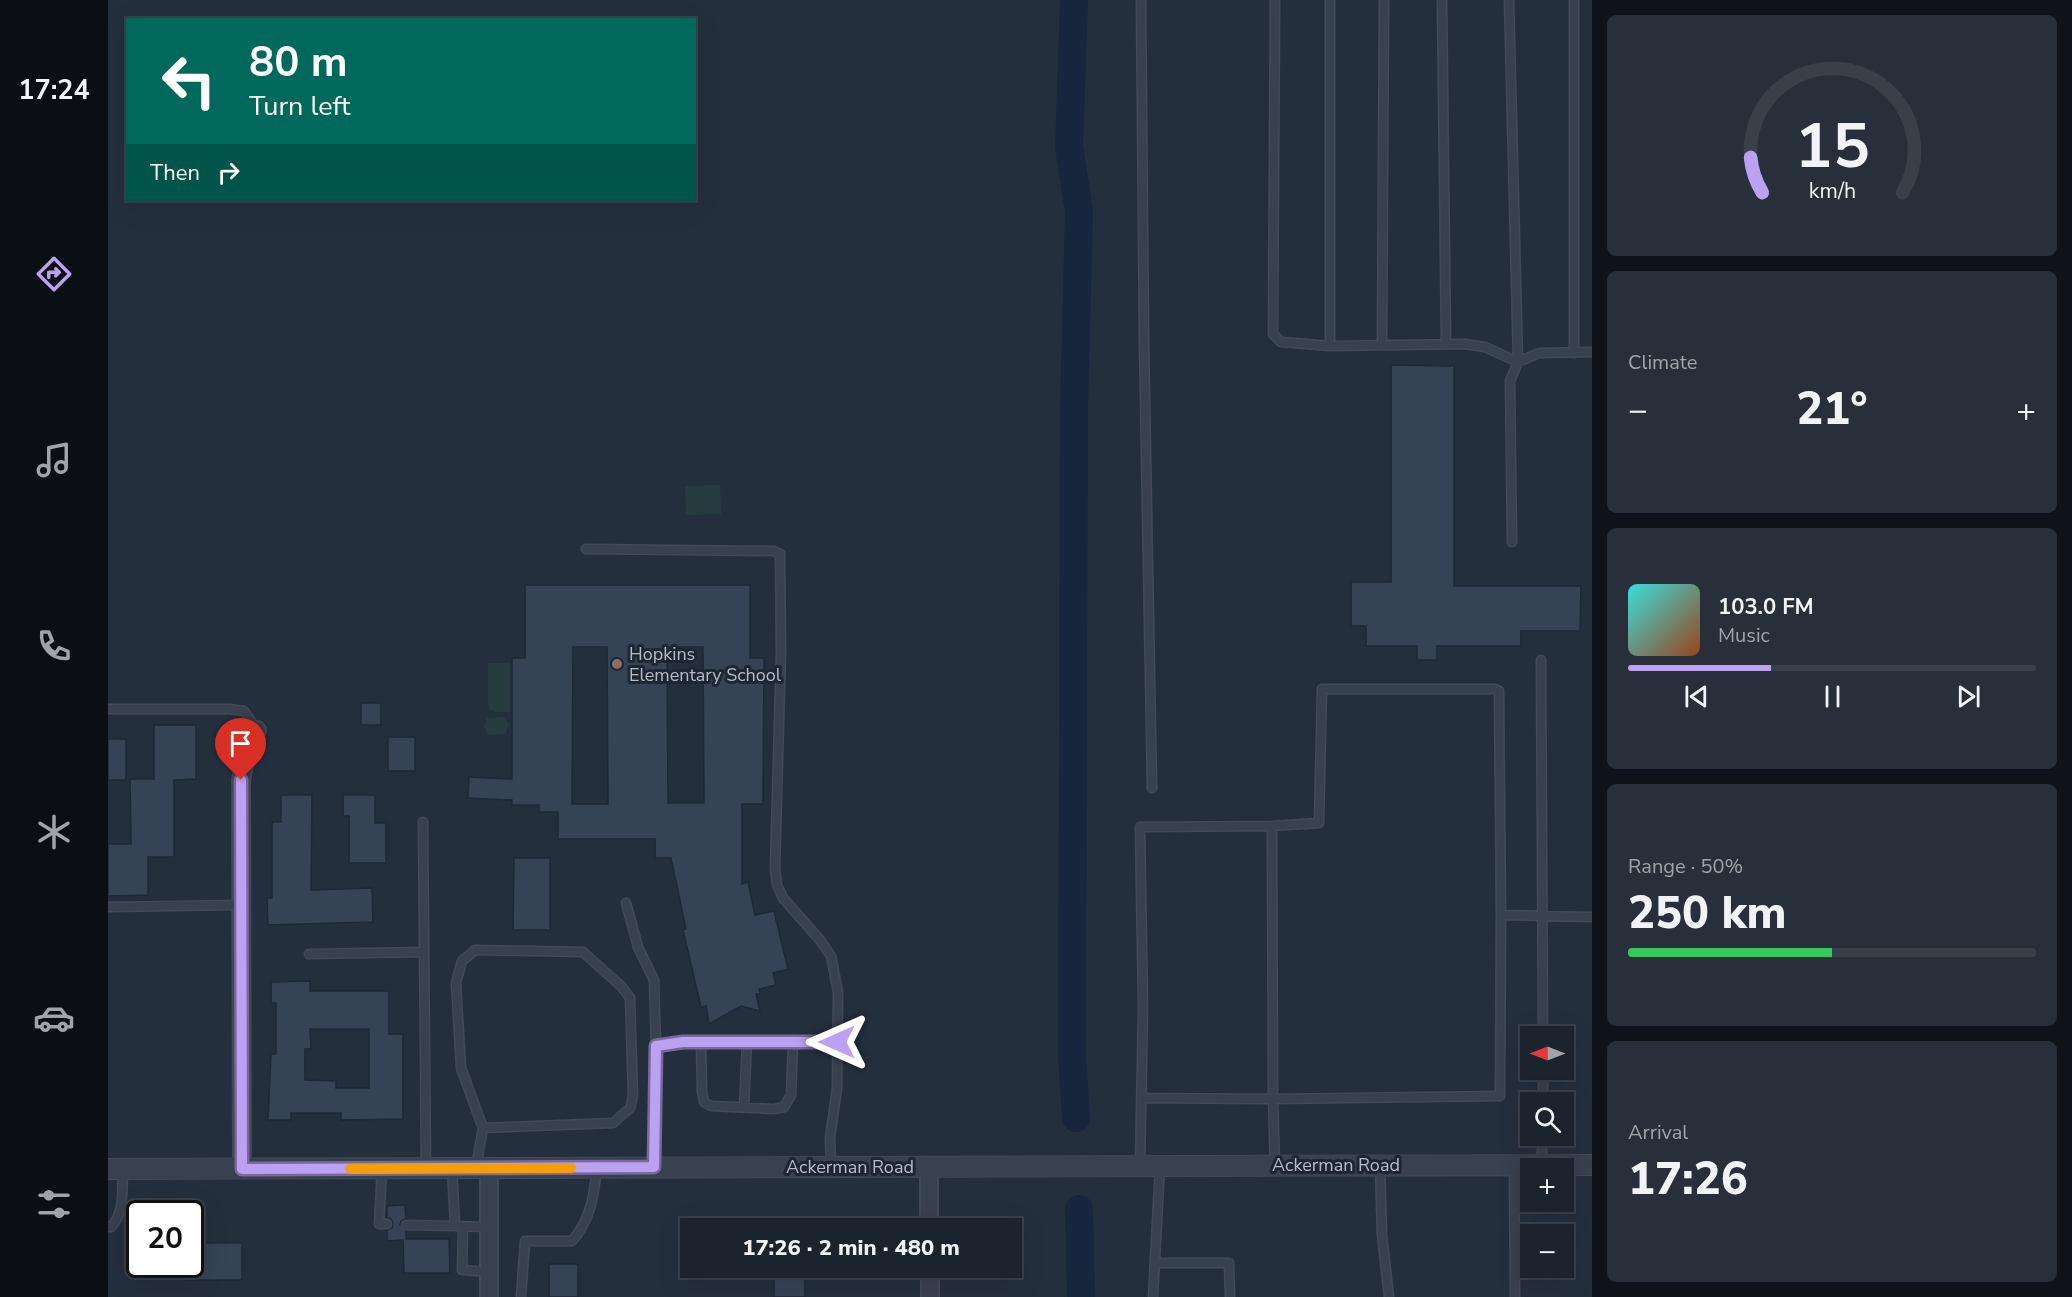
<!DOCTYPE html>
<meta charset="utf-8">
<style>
:root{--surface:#1b232e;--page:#282f3a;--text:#f1f3f6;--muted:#a0a4aa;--line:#39404a;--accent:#bca0f2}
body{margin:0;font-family:"Nunito Sans",sans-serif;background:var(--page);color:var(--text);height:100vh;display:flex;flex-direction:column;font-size:22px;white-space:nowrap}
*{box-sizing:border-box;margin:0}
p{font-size:20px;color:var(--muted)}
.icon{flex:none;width:33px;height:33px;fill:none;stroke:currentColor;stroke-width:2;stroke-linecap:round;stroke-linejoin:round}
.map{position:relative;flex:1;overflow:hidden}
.sheet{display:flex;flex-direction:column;gap:15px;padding:15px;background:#0f1319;width:480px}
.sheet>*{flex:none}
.guide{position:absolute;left:18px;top:18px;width:570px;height:183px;border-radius:0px;box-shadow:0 6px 24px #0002,0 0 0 2px var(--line);background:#00695c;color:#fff;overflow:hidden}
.needle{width:39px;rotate:270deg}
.fabs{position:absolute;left:1412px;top:1026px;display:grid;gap:12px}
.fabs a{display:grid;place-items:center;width:54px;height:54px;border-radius:0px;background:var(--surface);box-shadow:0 6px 24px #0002,0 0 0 2px var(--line);font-size:30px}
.speed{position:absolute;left:18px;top:1200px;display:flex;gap:12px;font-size:30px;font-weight:700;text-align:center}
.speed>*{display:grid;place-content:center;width:78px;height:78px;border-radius:50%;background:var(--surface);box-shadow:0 6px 24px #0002,0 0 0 2px var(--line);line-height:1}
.speed .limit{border:3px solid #111;border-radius:9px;background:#fff;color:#111}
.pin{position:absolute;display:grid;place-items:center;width:51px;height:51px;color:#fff;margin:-62px -26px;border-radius:50% 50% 50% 0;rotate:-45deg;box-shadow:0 0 6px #0007}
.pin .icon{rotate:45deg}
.me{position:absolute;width:66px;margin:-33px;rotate:270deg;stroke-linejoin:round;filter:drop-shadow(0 0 4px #0008)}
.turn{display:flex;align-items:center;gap:21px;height:126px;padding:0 24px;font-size:27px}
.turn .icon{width:78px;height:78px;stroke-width:2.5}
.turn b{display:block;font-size:42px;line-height:51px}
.then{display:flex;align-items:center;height:57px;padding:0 24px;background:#0003;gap:12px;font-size:22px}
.big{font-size:45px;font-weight:800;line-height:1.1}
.sheet .widget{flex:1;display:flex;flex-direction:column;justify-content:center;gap:9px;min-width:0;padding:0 21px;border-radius:9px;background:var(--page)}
.sheet .dial{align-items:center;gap:0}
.dial svg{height:156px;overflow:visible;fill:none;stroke:var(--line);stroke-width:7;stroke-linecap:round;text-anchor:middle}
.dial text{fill:var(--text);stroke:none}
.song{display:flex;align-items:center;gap:18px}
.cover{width:72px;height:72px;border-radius:9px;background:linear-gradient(135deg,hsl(180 70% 55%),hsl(20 70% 35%))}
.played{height:6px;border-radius:3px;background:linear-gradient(90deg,var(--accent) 35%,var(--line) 35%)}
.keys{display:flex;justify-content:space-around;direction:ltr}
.heat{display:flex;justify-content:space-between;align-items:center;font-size:33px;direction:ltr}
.charge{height:9px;border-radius:4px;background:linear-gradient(90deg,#34c759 50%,var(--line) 0)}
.trip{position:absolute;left:572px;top:1218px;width:342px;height:60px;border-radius:0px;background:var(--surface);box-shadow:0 6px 24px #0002,0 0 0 2px var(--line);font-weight:800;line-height:60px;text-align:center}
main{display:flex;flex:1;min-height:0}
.menu{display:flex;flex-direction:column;width:108px;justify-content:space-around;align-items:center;background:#0b0e12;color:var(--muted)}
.menu .icon{width:42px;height:42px}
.menu .active{color:var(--accent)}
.menu b{font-size:27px;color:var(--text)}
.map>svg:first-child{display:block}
.green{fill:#263c3f}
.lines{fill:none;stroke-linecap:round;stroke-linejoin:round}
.river{stroke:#17263c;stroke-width:28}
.building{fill:#364354;stroke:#1f2835;stroke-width:1.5;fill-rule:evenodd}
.service-casing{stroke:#414a57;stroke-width:11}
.minor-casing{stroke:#414a57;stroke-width:20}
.tertiary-casing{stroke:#414a57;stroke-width:22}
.service{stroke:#38414e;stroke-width:8}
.minor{stroke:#38414e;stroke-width:16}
.tertiary{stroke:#38414e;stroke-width:20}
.route-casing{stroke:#7a689d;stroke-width:15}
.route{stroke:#bca0f2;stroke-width:10}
.slow{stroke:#f59e0b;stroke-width:10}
.education-dot{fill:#8d6e63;stroke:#1d2633;stroke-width:2}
.labels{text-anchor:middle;stroke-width:6;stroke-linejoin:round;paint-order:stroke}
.poi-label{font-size:18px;fill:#b4bcc9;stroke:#1d2633;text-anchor:start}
.street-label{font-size:18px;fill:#b4bcc9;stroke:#1d2633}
</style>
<main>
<nav class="menu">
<b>17:24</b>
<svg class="icon active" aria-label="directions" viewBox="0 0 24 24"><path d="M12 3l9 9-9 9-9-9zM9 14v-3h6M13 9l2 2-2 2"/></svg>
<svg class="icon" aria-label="music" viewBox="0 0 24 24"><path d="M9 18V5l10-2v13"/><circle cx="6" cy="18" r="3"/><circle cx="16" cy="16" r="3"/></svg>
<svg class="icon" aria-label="phone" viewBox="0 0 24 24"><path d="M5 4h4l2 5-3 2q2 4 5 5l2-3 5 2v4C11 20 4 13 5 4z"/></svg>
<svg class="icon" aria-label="climate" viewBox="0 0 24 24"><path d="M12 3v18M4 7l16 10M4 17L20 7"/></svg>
<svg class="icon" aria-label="car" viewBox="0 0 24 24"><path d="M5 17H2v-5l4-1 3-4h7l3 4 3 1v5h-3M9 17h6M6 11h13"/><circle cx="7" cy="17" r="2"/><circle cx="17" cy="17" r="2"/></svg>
<svg class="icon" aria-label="filters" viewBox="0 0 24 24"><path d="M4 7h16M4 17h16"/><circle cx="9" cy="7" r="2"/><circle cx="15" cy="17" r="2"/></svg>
</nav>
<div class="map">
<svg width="1484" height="1297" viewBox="0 0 1484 1297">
<rect width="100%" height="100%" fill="#242f3e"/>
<path class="green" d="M612,485L613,514L578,515L577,486Z
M380,663H402V712H387L382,709L380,705Z
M396,717L401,725L397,734L380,735L376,726L379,718Z"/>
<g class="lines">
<path class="river" d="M966,0L961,147L971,211L966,408L964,1054L968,1118
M971,1209L973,1297"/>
</g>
<path class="building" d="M1283,365L1346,366V586H1473L1472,631H1413V646H1329V660H1309V646H1258V626H1243V582H1283Z
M417,585H642V658H656L655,804H634V884L640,882L647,915L666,911L680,969L665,973L668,985L651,989L652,994H648L652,1011L633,1006L601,1024L598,1006L593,1007L575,930L578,929L563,858H547V839H450V812H431V805H404V800L360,798L361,777L404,779V658H417ZM465,647H499L500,804H464ZM559,647H595L596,803H560Z
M253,703H273V725H253Z
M46,725H88V779L66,780V857H40V895L0,896V844H23L22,779H46Z
M280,737H307V771H280Z
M0,739H18V780H0Z
M173,795H204L203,890L264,888L265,922L160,925L159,898H164V822H173Z
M235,795H267V823H278V863H241V816H235Z
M406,858H442V930H405Z
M202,981V991H281V1034H295V1119L233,1120V1113H183V1120H160L163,1054H168V1003H163V982ZM202,1029H261V1088H228V1081L197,1080V1049H203Z
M297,1205L298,1219L293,1221L292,1225L298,1231V1239H341L342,1273H296L295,1240L279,1241V1230L284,1228L285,1223L283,1219L279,1218V1206Z
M82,1243H134V1280H79V1264H82Z
M441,1264H470V1297H441Z
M666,1268H697V1297H666Z"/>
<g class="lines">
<g class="service-casing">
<path id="service" d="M1033,0L1036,341L1044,788
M1167,0L1165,334L1173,342L1222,346L1357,344L1377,347L1410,362L1401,0
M1334,0L1338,343
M1466,0V353
M1274,344L1276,0
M1222,346V0
M1404,542L1402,381L1410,362L1431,353L1484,352
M478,549L666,551L672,554L673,652L667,868L669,885L675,898L712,940L723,956L730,992L729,1088L722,1138L723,1166
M1433,660L1435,1036
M0,709H122L136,711L149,730
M315,822L318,1168
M1164,826L1165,1099L1392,1096L1393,915
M518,903L530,947L546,980L548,1046L546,1167
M0,907L133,905
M201,954L316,952
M593,1042L594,1092L596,1102L603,1106L666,1109L676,1107L683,1095L685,1042
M548,1046L575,1043L729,1042
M1033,1098L1165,1099L1167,1165
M1435,1102V1070
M636,1107L639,1042
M1032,1165L1035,1009L1032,827L1164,826L1211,823L1214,689H1387L1391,691L1393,915L1484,917
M1434,1165V1136
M1272,1166L1274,1235L1281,1297
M1406,1166L1407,1297
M368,1167L375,1128L353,1068L348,983L354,961L367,950L475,952L514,987L522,998L525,1096L522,1108L505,1123L375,1128
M344,1168L347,1226L381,1227
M274,1169L271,1224H279
M298,1225L347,1226
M355,1226L354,1270L381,1272
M0,1227H3C17,1213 14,1188 15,1169
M1047,1263H1121L1122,1297
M413,1297L417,1241H464C483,1219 486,1195 489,1168
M1045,1297L1052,1166"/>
</g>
<g class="minor-casing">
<path id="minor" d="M821,1167V1228
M381,1168V1297
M134,1169L133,780L139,750L149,730
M822,1268V1297"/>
</g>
<g class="tertiary-casing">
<path id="tertiary" d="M0,1169L1484,1165"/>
</g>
<use href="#service" class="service"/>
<use href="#minor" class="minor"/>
<use href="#tertiary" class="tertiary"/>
</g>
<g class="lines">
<g class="route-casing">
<path id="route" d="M133,780L134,1169L546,1167L548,1046L575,1042H729"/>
</g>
<use href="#route" class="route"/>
<path class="slow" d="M242,1169L463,1168"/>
</g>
<circle class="education-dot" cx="509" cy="664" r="6"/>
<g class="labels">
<g class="poi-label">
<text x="521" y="660">Hopkins<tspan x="521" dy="21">Elementary School</tspan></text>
</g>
<g class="street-label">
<text x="1228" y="1171">Ackerman Road</text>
<text x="742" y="1173">Ackerman Road</text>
</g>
</g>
</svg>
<div class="fabs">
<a><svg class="needle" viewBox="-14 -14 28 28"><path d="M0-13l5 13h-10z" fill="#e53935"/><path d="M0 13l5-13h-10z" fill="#a0a4aa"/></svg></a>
<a><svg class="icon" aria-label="search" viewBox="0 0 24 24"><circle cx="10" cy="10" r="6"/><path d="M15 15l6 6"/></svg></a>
<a>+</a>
<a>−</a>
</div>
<div class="speed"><div class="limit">20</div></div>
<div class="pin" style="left:133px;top:780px;background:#d93025"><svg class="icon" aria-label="arrive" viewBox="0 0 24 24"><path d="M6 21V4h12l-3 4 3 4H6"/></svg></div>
<svg class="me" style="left:729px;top:1042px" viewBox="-20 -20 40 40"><path d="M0-17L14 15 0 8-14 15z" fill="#bca0f2" stroke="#fff" stroke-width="4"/></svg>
<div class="trip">17:26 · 2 min · 480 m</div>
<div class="guide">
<div class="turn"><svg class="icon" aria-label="left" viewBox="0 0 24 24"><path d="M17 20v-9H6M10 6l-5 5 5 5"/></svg><div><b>80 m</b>Turn left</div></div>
<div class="then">Then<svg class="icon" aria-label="right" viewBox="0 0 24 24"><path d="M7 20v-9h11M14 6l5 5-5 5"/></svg></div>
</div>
</div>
<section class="sheet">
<div class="widget dial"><svg viewBox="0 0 100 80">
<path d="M14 69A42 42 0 1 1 86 69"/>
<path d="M14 69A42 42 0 0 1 8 51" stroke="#bca0f2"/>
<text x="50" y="56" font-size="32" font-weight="700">15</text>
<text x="50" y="72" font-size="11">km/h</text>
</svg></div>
<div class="widget"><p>Climate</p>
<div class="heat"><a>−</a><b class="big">21°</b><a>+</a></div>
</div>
<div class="widget">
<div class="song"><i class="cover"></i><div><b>103.0 FM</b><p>Music</p></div></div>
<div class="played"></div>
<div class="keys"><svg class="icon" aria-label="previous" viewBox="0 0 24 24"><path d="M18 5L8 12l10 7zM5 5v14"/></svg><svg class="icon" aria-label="pause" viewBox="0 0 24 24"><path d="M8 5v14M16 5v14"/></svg><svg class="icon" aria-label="next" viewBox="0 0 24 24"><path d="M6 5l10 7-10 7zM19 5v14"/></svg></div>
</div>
<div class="widget"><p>Range · 50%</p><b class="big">250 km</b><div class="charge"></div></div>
<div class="widget"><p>Arrival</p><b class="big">17:26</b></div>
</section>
</main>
